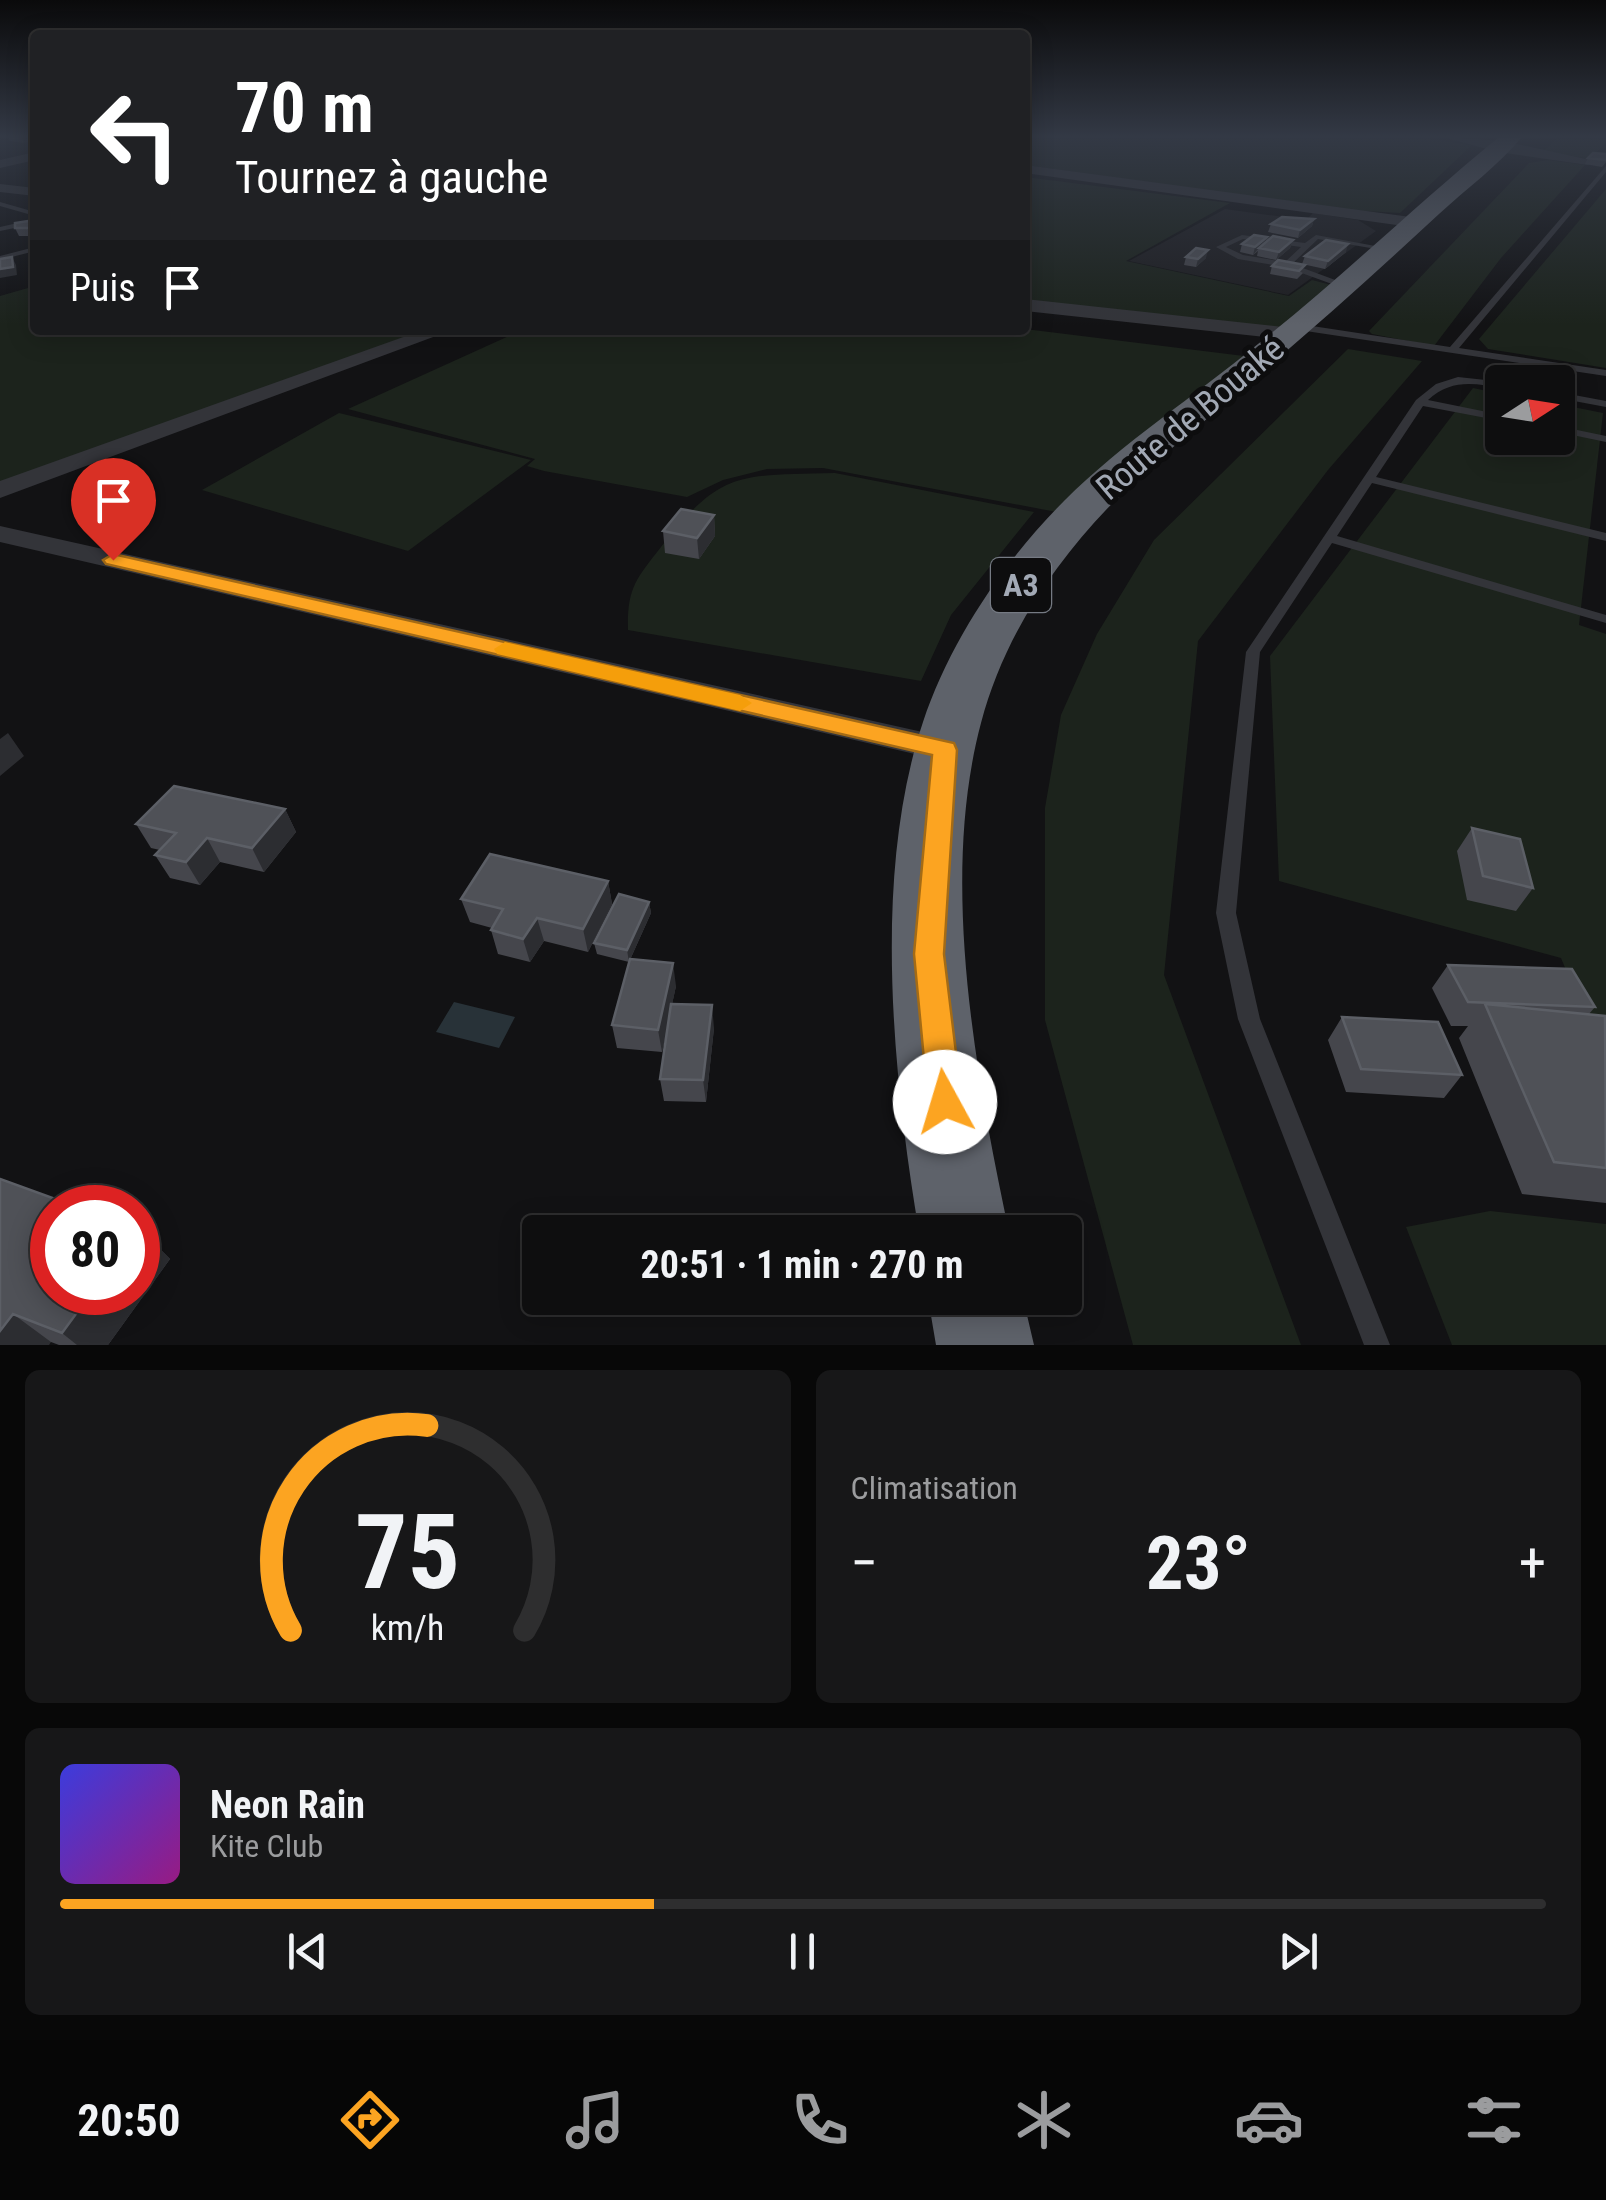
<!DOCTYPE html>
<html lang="fr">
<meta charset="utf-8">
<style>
:root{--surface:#0e0e0f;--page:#171718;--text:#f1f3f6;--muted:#9b9c9e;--line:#2e2e2f;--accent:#fca421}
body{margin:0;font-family:"Roboto Condensed",sans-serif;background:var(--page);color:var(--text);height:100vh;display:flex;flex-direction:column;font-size:38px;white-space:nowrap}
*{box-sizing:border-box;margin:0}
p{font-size:32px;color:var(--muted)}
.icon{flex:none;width:55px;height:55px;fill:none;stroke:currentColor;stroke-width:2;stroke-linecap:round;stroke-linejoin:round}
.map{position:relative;height:1345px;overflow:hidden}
.details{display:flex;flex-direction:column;gap:25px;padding:25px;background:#080808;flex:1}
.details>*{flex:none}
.guide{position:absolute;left:30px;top:30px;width:1000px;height:305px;border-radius:10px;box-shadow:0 5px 25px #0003,0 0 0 2px var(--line);background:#202124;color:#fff;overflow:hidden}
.needle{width:65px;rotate:78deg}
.buttons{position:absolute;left:1485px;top:365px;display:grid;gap:20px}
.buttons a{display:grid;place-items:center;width:90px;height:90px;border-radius:10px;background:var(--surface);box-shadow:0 5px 25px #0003,0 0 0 2px var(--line);font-size:50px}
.speed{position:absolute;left:30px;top:1185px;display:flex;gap:20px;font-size:50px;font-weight:700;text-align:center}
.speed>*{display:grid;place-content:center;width:130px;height:130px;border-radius:50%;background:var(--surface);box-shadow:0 5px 25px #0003,0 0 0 2px var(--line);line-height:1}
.speed .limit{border:15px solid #d22;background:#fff;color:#111}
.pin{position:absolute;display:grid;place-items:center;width:85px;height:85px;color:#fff;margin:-102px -42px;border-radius:50% 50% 50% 0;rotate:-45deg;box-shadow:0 0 10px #0007}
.pin .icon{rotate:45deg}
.me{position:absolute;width:110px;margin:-55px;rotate:354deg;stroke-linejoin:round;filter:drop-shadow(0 0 8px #0008)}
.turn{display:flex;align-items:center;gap:35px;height:210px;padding:0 40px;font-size:45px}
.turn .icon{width:130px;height:130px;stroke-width:2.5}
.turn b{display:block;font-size:70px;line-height:85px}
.then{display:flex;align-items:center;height:95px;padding:0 40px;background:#0003;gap:20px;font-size:38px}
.big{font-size:75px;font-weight:700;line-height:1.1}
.details .card{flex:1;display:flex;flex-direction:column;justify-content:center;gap:15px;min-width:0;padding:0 35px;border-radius:15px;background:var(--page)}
.details .dial{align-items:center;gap:0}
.dial svg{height:260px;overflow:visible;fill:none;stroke:var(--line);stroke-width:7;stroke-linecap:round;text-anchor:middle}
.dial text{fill:var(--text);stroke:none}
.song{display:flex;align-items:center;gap:30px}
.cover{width:120px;height:120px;border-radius:15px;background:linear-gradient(135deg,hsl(240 70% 55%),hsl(310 70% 35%))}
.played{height:10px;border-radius:5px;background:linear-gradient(90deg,var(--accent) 40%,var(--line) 40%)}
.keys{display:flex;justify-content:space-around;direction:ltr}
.heat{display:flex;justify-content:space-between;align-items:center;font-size:55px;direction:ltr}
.details .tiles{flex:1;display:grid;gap:25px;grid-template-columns:1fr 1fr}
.card:last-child{grid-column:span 2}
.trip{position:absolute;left:522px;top:1215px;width:560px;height:100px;border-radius:10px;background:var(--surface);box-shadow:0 5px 25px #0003,0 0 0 2px var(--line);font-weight:700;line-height:100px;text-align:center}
.menu{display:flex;height:160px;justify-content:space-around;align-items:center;background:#060606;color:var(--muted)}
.menu .icon{width:70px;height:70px}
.menu .selected{color:var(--accent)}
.menu b{font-size:45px;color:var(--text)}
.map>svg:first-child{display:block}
.built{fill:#1e1e21}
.green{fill:#1c231c}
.water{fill:#283238}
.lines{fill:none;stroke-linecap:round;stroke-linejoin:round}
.lane{fill:#333439;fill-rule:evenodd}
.street{fill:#333439;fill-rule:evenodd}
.highway{fill:#5e626a;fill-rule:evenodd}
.wall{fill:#45464c}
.shaded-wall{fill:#2c2d31}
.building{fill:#4f5157;stroke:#5c5f66;stroke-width:2.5}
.route{fill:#fca421;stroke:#a46b15;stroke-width:2.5}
.slow{fill:#f59e0b}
.labels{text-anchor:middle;stroke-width:10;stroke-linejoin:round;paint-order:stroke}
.shield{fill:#0d0d0e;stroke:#757a83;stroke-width:2.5}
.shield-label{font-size:32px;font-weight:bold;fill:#a2a9b5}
.street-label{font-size:35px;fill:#a2a9b5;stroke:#0d0d0e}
</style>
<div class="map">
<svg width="1606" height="1345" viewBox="0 0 1606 1345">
<rect width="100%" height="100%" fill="#121214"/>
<path class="built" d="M1225,209L1306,220L1313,213L1358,220L1376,231L1288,295L1129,261Z"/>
<path class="green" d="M1025,137H1417L1472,145L1400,213L1347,210L1025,165Z
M1559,137H1606V142L1590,159L1543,151Z
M1548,160L1585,165L1501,258L1434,346L1372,334L1369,331L1529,163Z
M1025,177L1230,203L1126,261L1289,296L1312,280L1339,287L1290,333L1025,302Z
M1606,189V368L1488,349L1479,339Z
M35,286V330H425L0,483V296Z
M1025,329L1244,356L1062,513L823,468L767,469L723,480L687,497L544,471L527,466L535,459L348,409L522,330Z
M1348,349L1422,361L1328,470L1198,641L1164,975L1301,1345H1133L1045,1020V808L1061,715L1097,634L1154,540Z
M1473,388L1502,394V438H1558V404L1603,413L1579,625L1606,634V1066L1561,958L1279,881L1270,656Z
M339,413L531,460L408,551L202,490Z
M835,473L1034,512L951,615L921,681L628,630C627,588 636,579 661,547C722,468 740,476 835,473Z
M1490,1211L1606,1224V1345H1452L1406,1227Z"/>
<path class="water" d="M454,1002L515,1017L499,1048L436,1032Z"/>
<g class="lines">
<path class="lane" d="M1606,166V172L1459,348L1606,370V376L1299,330L1295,327L1299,324L1450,347Z
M0,202L35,212V216L0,206Z
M31,220L34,224L0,231V227Z
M1242,235L1305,243L1316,235L1386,248L1382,250L1318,239L1292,264L1346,284V288H1343L1285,267L1238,259L1216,247ZM1243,239L1301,247L1285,262L1243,255L1226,247Z
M35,247V251L0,260V256Z
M1458,377L1504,382L1502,388C1473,383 1451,379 1428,400L1502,415V421L1423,406L1376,477L1606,533V541L1372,483L1337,536L1606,615V623L1332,543L1260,652L1236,913L1260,1019L1390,1345H1364L1238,1019L1216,913L1246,652L1416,400L1436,384Z
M1558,392L1606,401V407L1558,398Z
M1558,426L1606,436V442L1558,432Z"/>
<path class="street" d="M1443,137L1503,141L1595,161L1588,165L1498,152Z
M35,152V160L0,168V160Z
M1025,165L1418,218L1426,223L1418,228L1025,173Z
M0,184L35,188V196L0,192Z
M1025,299L1292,328L1302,334L1292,340L1025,311Z
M423,330H452L0,498V481Z
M0,526L945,737L958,740L963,749L958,758L945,761L0,542Z"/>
<path class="highway" d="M1499,137H1522C1499,165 1466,189 1439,214C1352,295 1264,372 1172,448C1086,520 1010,612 981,723C939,881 976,1075 1009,1232H919C893,1076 872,875 923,722C950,641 1004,561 1064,501C1123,442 1194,397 1258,344C1341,278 1417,204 1499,137Z
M928,1298H1023L1034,1345H936Z"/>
</g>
<path class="wall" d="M8,137H35L24,143L10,141Z
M1606,154V162L1602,167L1585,164L1588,158Z
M1314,219L1312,226L1298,238L1268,232L1271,224Z
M35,220V236H19L15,228Z
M1267,237L1266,243L1293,240L1290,248L1276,260L1257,256L1258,251L1253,255L1240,252L1242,244Z
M1346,252L1325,269L1302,264L1305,256Z
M1186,257L1206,258L1196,267L1184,265Z
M1278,260L1303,273L1297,279L1270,274L1272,266Z
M714,515L715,536L699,559L665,553L663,531Z
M285,809L296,832L264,872L220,862L200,885L170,878L155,855L160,850L151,848L136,824Z
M1472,828L1533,888L1516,911L1467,900L1457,851Z
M608,881L612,904L588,952L544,941L530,962L498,954L491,930L492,928L470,922L461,899Z
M649,902L651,913L629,962L597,954L594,943Z
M1448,965L1595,1007L1589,1014L1606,1018V1203L1522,1194L1459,1038L1468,1026H1451L1432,988Z
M676,986L672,1004L714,1028L706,1102L664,1101L660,1079L669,1020L662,1052L617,1048L612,1025Z
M1342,1017L1462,1075L1444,1098L1346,1092L1328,1040Z
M0,1179L140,1229L170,1259L108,1345H59L51,1342L0,1345Z"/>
<path class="shaded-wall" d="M21,137H35V140L24,143Z
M1314,219L1312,226L1298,238L1300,230Z
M1267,237L1265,245L1259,248L1253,255L1255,247Z
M1293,240L1290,248L1276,260L1279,252Z
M1348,244L1346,252L1325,269L1328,261Z
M1208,250L1206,258L1196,267L1198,259Z
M12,257L16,265L17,275L0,278V269Z
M714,515L715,536L699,559L697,538Z
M8,733L24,756L0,776V739Z
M285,809L296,832L264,872L252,848Z
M207,838L220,862L200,885L186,862Z
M608,881L612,904L588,952L583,929Z
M649,902L651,913L629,962L627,950Z
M537,918L544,941L530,962L523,939Z
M673,963L676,986L662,1052L658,1030Z
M712,1005L714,1028L706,1102L703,1080Z
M140,1229L170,1259L108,1345H77L62,1333L92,1292H138V1231Z
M13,1314L51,1342L49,1345H0V1331Z"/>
<path class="building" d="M1593,153L1606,154V160L1588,158Z
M1282,217L1314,219L1300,230L1271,224Z
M35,220V228H15V223Z
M1254,235L1267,237L1255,247L1242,244Z
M1273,236L1293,240L1279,252L1259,248Z
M1326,240L1348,244L1328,261L1305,256Z
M1196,248L1208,250L1198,259L1186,257Z
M12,257L13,267L0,269V259Z
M1278,260L1305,265L1299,271L1272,266Z
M681,509L714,515L697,538L663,531Z
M174,786L285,809L252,848L207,838L186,862L155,855L176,833L136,824Z
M1472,828L1520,839L1533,888L1483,876Z
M490,854L608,881L583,929L537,918L523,939L491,930L503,909L461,899Z
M619,894L649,902L627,950L594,943Z
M630,959L673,963L658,1030L612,1025Z
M1448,965L1572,969L1595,1007L1468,1002Z
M671,1004L712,1005L703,1080L660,1079Z
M1485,1004L1605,1016L1606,1168L1554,1162Z
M1342,1017L1438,1022L1462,1075L1361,1069Z
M0,1179L80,1208H52V1292H92L62,1333L13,1314L0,1331Z"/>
<linearGradient id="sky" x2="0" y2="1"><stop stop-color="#0a0a0b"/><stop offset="0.42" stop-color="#333945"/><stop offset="1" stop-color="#333945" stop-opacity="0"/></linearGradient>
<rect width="1606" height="325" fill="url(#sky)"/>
<path class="route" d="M113,554L954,743L957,750L944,954L962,1102L957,1114L945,1119L933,1114L928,1102L914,954L932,755L106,564L103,560Z"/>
<path class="slow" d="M505,642L740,695L752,703L740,711L497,654L494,649Z"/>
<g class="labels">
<rect class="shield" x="991" y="558" width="60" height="54" rx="8"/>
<g class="shield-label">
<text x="1021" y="596">A3</text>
</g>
<g class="street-label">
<text transform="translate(1190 418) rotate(-40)" y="12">Route de Bouaké</text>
</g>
</g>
</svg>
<div class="buttons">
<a><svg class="needle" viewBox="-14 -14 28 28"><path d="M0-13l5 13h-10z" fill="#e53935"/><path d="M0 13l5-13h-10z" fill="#9b9c9e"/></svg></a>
</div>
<div class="speed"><div class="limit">80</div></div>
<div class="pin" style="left:113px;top:560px;background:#d93025"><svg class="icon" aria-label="arrive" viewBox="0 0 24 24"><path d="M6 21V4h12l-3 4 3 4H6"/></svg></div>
<svg class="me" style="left:945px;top:1102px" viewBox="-20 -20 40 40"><circle r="19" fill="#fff"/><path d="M0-13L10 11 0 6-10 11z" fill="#fca421"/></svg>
<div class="trip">20:51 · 1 min · 270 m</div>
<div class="guide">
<div class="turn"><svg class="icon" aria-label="left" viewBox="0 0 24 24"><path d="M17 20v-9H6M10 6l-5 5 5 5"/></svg><div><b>70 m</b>Tournez à gauche</div></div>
<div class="then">Puis<svg class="icon" aria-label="arrive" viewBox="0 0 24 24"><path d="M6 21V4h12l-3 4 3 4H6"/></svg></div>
</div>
</div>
<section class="details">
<div class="tiles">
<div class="card dial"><svg viewBox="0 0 100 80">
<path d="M14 69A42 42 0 1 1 86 69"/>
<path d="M14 69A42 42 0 0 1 56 6" stroke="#fca421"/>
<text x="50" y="56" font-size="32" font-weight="700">75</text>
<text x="50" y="72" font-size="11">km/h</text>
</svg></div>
<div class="card"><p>Climatisation</p>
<div class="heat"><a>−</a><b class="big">23°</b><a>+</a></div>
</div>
<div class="card">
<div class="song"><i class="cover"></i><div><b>Neon Rain</b><p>Kite Club</p></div></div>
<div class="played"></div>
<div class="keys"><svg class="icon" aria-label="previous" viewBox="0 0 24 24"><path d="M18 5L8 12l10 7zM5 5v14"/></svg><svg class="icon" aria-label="pause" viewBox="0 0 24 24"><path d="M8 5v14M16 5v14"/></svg><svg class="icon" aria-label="next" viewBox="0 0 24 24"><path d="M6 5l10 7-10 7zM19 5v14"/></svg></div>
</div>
</div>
</section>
<nav class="menu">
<b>20:50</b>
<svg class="icon selected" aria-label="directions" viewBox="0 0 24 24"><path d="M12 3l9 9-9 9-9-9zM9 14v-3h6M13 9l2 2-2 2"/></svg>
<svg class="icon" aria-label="music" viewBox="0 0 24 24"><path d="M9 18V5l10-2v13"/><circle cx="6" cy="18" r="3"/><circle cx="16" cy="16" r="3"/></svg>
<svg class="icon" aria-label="phone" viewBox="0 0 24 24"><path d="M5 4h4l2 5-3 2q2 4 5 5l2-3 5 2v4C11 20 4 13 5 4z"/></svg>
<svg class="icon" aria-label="climate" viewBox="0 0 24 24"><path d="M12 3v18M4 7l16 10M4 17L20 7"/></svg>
<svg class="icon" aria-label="car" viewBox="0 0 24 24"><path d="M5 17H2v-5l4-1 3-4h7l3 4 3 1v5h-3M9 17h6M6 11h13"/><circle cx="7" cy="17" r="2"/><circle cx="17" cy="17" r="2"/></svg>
<svg class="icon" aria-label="filters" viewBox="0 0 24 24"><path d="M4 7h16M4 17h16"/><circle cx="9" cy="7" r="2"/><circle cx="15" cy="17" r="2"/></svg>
</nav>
